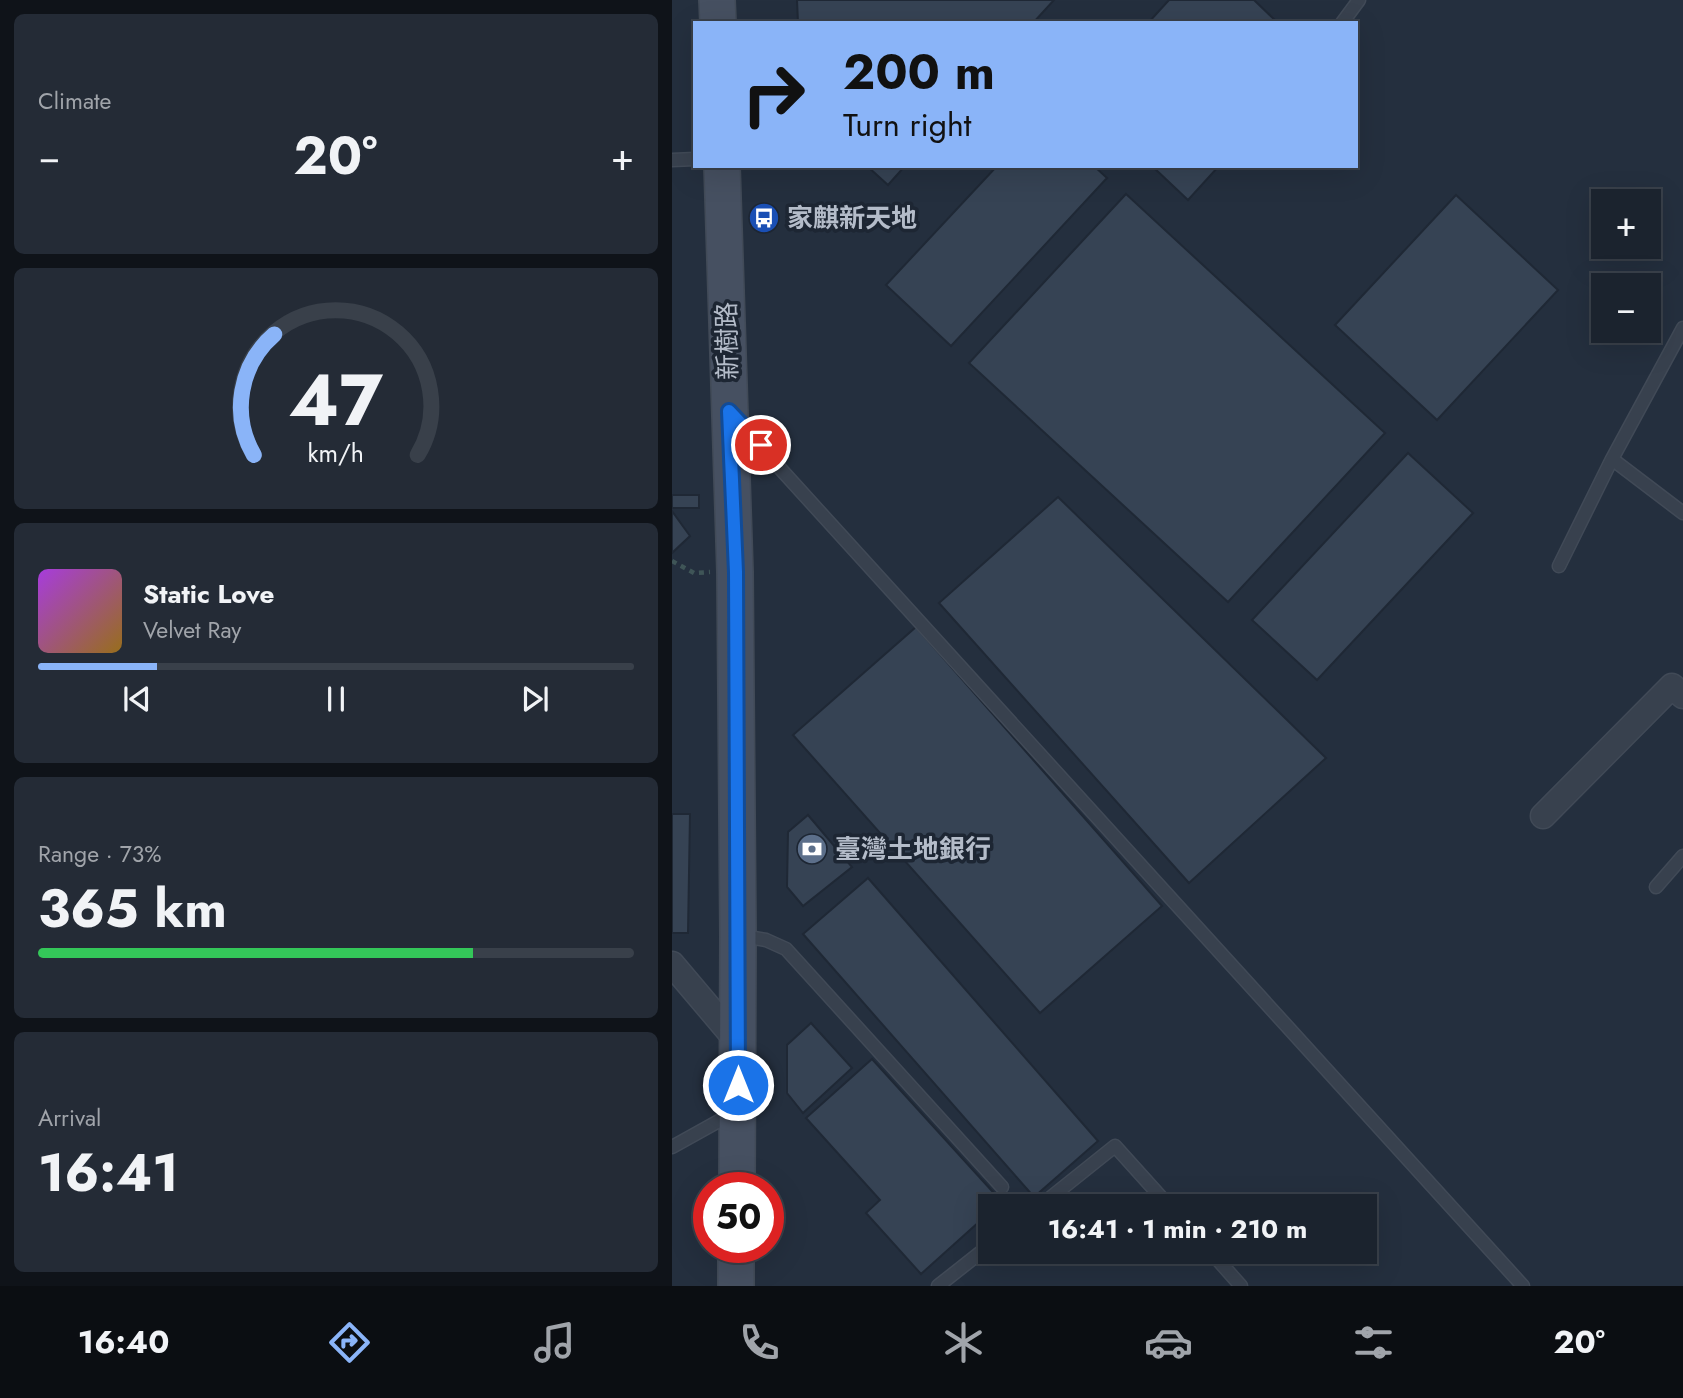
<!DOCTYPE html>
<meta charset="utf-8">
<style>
:root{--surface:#1b232e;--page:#242b36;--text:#f1f3f6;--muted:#a0a4aa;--line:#39404a;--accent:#8ab4f8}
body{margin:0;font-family:Jost,"Noto Sans TC",sans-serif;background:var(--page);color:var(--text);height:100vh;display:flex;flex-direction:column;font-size:26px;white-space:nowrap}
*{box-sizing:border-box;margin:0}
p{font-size:23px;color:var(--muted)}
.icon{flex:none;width:38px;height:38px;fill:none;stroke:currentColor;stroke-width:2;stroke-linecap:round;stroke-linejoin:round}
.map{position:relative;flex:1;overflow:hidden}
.side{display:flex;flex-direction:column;gap:14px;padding:14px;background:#0f1319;width:672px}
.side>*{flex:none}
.guide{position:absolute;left:21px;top:21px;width:665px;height:147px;border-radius:0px;box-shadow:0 7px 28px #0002,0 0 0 2px var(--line);background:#8ab4f8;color:#111;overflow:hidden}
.tools{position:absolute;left:919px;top:189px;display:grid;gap:14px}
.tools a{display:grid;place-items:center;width:70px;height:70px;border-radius:0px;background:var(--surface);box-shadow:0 7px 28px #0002,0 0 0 2px var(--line);font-size:35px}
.speed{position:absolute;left:21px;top:1172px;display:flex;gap:14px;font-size:35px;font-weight:700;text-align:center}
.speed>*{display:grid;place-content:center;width:91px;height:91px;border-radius:50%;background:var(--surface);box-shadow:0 7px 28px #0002,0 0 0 2px var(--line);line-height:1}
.speed .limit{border:10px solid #d22;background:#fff;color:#111}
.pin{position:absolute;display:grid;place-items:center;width:60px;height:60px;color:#fff;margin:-30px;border:4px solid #fff;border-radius:50%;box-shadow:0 2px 7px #0007}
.me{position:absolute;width:77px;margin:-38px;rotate:0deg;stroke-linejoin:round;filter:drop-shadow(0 0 5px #0008)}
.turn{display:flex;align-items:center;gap:24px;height:147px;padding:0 35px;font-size:32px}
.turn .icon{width:91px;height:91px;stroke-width:2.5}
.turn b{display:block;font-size:49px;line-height:60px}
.big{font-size:52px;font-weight:700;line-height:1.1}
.side .tile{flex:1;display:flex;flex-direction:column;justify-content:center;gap:10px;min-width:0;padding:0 24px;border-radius:10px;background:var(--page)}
.side .dial{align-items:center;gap:0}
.dial svg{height:182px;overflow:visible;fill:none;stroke:var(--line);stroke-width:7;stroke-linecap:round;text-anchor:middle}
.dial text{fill:var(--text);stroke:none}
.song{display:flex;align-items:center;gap:21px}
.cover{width:84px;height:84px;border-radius:10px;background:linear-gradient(135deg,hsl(280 70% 55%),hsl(40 70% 35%))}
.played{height:7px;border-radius:4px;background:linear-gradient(90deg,var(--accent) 20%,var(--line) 20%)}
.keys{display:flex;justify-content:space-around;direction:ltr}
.heat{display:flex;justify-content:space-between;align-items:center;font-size:38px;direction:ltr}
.charge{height:10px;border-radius:5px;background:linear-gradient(90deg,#34c759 73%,var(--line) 0)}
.trip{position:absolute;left:306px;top:1194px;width:399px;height:70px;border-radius:0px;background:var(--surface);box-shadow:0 7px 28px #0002,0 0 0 2px var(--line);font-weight:700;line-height:70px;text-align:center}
.menu{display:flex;height:112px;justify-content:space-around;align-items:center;background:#0b0e12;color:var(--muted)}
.menu .icon{width:49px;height:49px}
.menu .current{color:var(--accent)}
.menu b{font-size:32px;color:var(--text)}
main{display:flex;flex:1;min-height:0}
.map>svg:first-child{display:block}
.building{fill:#364354;stroke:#1f2835;stroke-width:2}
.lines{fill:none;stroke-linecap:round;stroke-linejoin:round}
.lane-casing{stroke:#414a57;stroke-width:15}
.street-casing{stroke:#414a57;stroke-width:27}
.secondary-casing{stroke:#414a57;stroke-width:38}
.path{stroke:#3f5557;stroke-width:4.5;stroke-dasharray:5 5;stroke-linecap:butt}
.lane{stroke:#38414e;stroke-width:12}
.street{stroke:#38414e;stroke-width:24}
.secondary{stroke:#465061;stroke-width:35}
.route-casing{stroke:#114b97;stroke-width:18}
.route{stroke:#1a73e8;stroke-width:12}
.labels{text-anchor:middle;stroke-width:7;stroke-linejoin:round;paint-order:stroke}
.poi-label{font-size:26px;font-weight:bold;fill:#b4bcc9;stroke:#1d2633;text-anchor:start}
.street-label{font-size:26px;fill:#b4bcc9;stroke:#1d2633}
</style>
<main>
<section class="side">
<div class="tile"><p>Climate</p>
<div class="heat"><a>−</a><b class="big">20°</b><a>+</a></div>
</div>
<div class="tile dial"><svg viewBox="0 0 100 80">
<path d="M14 69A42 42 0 1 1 86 69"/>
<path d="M14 69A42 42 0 0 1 23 16" stroke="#8ab4f8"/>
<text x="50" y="56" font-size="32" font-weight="700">47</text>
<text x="50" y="72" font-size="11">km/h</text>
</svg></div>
<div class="tile">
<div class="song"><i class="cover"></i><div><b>Static Love</b><p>Velvet Ray</p></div></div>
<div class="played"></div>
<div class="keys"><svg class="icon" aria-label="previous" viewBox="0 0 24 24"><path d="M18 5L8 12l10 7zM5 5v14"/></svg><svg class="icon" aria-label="pause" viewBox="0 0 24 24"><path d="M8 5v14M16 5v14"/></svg><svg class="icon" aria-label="next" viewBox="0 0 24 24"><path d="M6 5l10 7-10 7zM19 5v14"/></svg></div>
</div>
<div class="tile"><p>Range · 73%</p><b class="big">365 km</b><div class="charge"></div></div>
<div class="tile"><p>Arrival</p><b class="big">16:41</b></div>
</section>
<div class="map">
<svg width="1011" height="1286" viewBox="0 0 1011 1286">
<rect width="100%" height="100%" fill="#242f3e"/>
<path class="building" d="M125,0H382L361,23H126Z
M497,0H582L606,23H476Z
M195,166H233L216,185Z
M325,166H422L435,178L279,346L214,285Z
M480,166H547L516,200Z
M454,194L713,433L556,602L297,363Z
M784,195L886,290L765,420L663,325Z
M736,453L801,513L645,680L580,620Z
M0,495H27V508H0Z
M386,497L654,758L517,883L267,603Z
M0,511L18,536L0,553Z
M244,627L490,906L368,1013L121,735Z
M0,814H18L16,933H0Z
M136,815L180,867L131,906L115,887L116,832Z
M196,878L426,1141L362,1197L131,934Z
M139,1023L180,1068L131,1113L115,1093V1045Z
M200,1059L330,1202L325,1206H318V1212L249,1274L194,1213L208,1200L134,1118Z"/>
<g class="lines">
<g class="lane-casing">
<path id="lane" d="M670,23L687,0
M0,160L23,159
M1011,328L940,459L1011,513
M65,421L851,1286
M887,566L940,459
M984,887L1011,856
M70,936L94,940L114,949L330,1187
M0,1147L63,1112
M368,1206L443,1146L497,1206
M538,1251L569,1286
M266,1286L318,1245"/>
</g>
<g class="street-casing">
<path id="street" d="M871,816L1000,686L1011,696
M0,964L66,1042"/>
</g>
<g class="secondary-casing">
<path id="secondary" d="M45,0L46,23
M50,166L63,572L66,935L65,1188
M64,1286V1248"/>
</g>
<path class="path" d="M0,561L22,573L38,572"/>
<use href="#lane" class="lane"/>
<use href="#street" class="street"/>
<use href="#secondary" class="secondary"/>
</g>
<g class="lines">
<g class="route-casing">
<path id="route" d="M66,1085L64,572L57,411L89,445"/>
</g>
<use href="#route" class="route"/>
</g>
<defs>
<g id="bus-disc" transform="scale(1.575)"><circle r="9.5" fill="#1a4fb4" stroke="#1d2633"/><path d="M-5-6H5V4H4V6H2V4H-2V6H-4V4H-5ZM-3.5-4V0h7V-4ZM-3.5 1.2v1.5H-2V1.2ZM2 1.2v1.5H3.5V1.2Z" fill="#fff"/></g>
<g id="bank-disc" transform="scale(1.575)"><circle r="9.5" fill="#5c6f8a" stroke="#1d2633"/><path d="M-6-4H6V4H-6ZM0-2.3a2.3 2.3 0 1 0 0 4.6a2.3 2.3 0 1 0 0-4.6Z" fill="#fff"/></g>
</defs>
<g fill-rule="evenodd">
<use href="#bus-disc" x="92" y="218"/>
<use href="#bank-disc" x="140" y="849"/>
</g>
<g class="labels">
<g class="poi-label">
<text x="115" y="227">家麒新天地</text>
<text x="163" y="858">臺灣土地銀行</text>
</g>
<g class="street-label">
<text transform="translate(55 341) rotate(-91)" y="9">新樹路</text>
</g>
</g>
</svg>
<div class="tools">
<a>+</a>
<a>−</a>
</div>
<div class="speed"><div class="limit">50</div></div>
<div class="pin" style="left:89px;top:445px;background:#d93025"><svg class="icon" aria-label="arrive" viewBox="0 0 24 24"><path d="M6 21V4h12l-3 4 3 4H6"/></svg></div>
<svg class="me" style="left:66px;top:1085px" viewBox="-20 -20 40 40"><circle r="17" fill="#1a73e8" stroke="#fff" stroke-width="3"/><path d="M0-11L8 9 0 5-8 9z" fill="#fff"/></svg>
<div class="trip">16:41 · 1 min · 210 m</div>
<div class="guide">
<div class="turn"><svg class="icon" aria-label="right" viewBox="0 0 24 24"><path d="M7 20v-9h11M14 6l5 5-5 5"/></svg><div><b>200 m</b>Turn right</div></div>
</div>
</div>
</main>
<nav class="menu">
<b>16:40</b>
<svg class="icon current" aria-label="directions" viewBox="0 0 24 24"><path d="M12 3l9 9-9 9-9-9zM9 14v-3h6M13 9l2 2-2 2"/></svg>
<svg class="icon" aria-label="music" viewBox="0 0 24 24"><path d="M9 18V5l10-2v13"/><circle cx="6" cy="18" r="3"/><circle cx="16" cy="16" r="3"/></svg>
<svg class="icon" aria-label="phone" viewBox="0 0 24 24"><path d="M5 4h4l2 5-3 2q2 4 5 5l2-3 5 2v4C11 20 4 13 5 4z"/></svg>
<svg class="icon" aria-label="climate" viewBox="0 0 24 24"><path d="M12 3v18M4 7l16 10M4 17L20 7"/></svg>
<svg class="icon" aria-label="car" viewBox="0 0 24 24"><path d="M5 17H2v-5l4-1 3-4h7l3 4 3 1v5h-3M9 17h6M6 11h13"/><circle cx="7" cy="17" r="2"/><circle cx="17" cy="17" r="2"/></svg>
<svg class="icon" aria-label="filters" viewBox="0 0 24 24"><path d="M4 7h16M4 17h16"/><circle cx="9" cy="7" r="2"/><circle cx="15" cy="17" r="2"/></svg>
<b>20°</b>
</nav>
